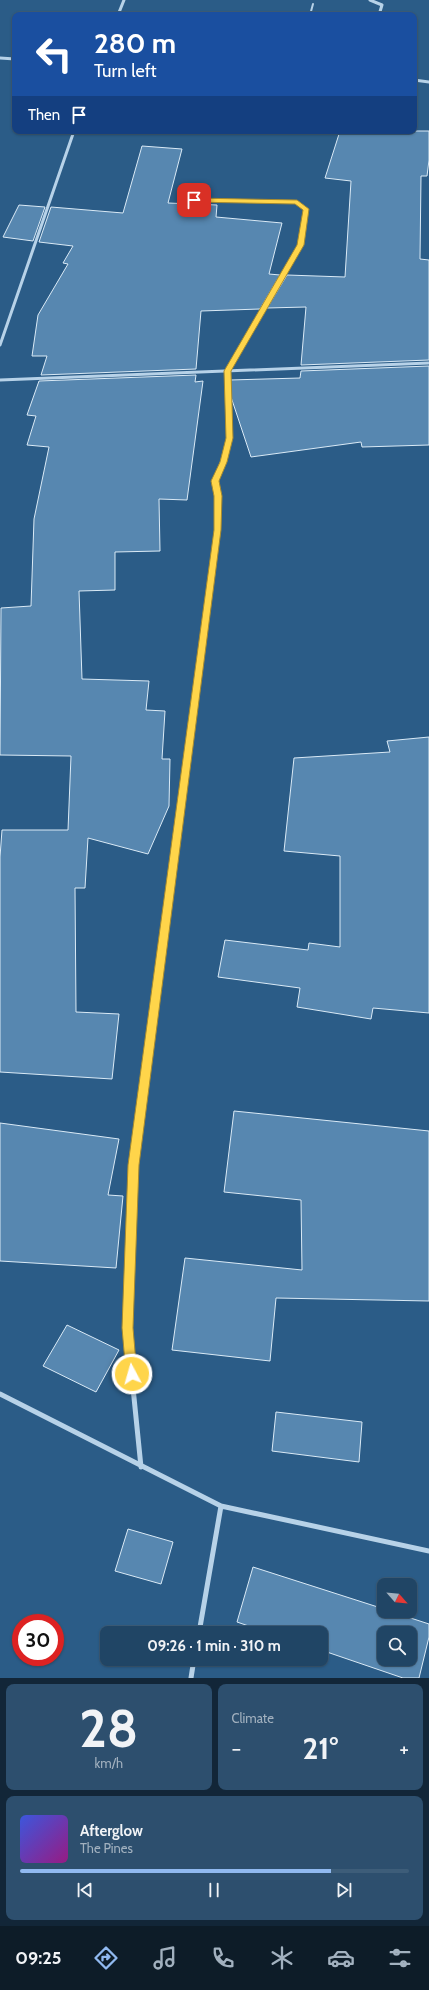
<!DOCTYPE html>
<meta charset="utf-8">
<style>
:root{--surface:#204565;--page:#2d4f6e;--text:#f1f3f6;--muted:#a2b1bf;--line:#3d5d79;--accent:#90b9f0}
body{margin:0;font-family:Cabin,sans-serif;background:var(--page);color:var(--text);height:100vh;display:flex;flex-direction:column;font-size:15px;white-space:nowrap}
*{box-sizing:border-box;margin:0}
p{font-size:13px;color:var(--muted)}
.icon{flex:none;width:22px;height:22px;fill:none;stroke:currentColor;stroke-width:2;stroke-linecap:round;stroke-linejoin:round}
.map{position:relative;height:1678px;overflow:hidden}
.sheet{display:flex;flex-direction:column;gap:6px;padding:6px;background:#122638;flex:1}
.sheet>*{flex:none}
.guide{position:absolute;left:12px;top:12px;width:405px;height:122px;border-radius:8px;box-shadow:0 1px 3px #0004,0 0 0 1px var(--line);background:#1a4fa0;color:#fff;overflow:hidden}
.needle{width:26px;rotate:117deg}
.buttons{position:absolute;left:377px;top:1578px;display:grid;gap:8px}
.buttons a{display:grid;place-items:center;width:40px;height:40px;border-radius:8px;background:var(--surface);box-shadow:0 1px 3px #0004,0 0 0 1px var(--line);font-size:20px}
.speed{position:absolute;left:12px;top:1614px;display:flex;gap:8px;font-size:20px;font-weight:700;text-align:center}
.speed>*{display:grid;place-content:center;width:52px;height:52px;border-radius:50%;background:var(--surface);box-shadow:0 1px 3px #0004,0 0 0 1px var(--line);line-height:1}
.speed .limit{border:6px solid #d22;background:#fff;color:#111}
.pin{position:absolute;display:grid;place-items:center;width:34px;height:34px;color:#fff;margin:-17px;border-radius:8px;box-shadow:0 2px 6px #0006}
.me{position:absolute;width:44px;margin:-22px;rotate:354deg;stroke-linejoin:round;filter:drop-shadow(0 0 3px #0008)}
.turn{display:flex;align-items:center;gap:14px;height:84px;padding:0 16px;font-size:18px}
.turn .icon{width:52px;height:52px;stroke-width:2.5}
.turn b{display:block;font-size:28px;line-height:34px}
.then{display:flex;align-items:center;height:38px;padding:0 16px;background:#0003;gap:8px;font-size:15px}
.big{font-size:30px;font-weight:700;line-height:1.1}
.sheet .widget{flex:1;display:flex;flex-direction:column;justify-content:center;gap:6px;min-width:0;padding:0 14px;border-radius:8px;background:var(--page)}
.sheet .dial{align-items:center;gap:0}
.dial b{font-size:52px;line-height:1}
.song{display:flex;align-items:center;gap:12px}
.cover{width:48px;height:48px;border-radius:6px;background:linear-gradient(135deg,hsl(230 70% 55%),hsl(310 70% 35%))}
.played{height:4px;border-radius:2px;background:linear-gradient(90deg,var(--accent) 80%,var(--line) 80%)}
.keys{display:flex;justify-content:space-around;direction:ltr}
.heat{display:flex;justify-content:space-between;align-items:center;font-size:22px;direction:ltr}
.sheet .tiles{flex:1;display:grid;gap:6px;grid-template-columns:1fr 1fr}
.widget:last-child{grid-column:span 2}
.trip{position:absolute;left:100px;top:1626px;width:228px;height:40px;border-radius:8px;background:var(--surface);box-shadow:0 1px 3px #0004,0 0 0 1px var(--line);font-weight:700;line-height:40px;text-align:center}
.dock{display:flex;height:64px;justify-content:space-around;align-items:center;background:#0d1c28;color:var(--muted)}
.dock .icon{width:28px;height:28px}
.dock .selected{color:var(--accent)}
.dock b{font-size:18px;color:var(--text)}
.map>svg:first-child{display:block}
.building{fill:#5787b0;stroke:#daeaf6;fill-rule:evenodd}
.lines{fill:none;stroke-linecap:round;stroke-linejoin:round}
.service{stroke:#b7d2e8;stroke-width:2}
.minor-far2{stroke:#b7d2e8;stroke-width:3}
.minor-far1{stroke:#b7d2e8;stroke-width:3.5}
.minor{stroke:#b7d2e8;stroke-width:5}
.route{fill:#ffd54a;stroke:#a68a30}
</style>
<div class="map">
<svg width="429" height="1678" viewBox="0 0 429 1678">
<rect width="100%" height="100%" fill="#2b5c87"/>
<path class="building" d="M340,131H429V160L427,176H421L420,259L429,260V360L301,365L306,307L267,308L287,275L345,277L351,181L325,178Z
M142,146L182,149L168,203L217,205L216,217L282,223L269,274L280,275L260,309L201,311L196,369L41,375L47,356H32L38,315L68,264L63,263L73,246L39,242L51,207L123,213Z
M19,205L45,207L33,241L3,237Z
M429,366V445L362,447L361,442L251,457L231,397L230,380L300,378L301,371Z
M196,375L195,382L203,381L187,500L159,499L160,551L115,552V590L79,591L82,679L149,681L146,710L165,711L162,759H170L169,806L148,854L88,838L85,888H75L76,1012L119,1014L112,1079L0,1072V857L2,830H68L71,756L0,755L1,608L31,606L34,519L49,447L27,445L36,416L27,415L39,381Z
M429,737V1013L373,1008L371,1019L297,1007L300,988L218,977L225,940L308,950L309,943L340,947V856L284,851L294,758L390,752L387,741Z
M234,1111L429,1131V1301L276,1298L270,1361L172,1350L185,1258L302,1270L301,1200L224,1192Z
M0,1123L119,1139L108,1195L123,1196L116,1268L0,1261Z
M67,1325L119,1350L96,1392L43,1366Z
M276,1412L362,1422L359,1462L272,1451Z
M128,1529L173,1542L161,1584L115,1571Z
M253,1567L384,1609V1611H389L429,1624V1637L419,1678H403L321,1650V1633H269L237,1622ZM384,1633H410V1659H384Z"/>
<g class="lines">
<path class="service" d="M310,15L313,4"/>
<path class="minor-far2" d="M370,0L382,5L379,15
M118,15L124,0
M0,58L15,59
M414,80L429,82
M194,200L297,202L306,209L301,245L227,371L229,423
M0,345L74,131
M0,380L429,363"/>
<path class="minor-far1" d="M160,970L218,530V496L215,481L230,438L229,422"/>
<path class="minor" d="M0,1394L221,1506L429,1551
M141,1467L127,1328L134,1165L160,969
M199,1633L221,1506
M191,1678L194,1659"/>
</g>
<path class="route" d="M194,198L297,200L309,209L304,245L231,371L233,438L227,462L219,481L222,496L221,530L139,1165L133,1328L137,1374L136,1378L132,1379L128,1378L126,1374L122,1328L128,1165L214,530V496L211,481L220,462L226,438L224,371L297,245L303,210L295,204L192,202V199Z"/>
</svg>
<div class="buttons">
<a><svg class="needle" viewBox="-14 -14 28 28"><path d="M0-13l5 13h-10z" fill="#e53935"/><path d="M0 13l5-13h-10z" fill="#a2b1bf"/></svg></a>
<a><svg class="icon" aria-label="search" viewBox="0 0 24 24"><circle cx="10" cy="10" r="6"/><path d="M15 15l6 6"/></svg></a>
</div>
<div class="speed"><div class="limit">30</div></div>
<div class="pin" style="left:194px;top:200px;background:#d93025"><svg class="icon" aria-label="arrive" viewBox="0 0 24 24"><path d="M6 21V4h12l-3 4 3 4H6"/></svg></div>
<svg class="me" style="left:132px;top:1374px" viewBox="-20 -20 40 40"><circle r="17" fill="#ffd54a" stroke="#fff" stroke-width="3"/><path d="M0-11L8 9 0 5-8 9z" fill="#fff"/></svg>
<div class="trip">09:26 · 1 min · 310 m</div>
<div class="guide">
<div class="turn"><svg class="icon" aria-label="left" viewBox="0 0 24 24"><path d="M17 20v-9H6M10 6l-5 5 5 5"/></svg><div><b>280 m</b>Turn left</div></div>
<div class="then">Then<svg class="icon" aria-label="arrive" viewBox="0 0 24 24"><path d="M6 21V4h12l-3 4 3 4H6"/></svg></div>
</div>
</div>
<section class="sheet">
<div class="tiles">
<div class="widget dial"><b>28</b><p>km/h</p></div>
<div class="widget"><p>Climate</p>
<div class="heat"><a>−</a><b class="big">21°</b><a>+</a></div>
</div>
<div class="widget">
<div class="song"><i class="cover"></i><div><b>Afterglow</b><p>The Pines</p></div></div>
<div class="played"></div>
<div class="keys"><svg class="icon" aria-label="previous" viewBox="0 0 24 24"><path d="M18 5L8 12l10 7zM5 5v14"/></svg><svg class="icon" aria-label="pause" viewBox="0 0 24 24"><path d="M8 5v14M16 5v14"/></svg><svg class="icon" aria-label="next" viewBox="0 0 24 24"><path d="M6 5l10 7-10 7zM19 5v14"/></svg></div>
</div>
</div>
</section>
<nav class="dock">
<b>09:25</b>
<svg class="icon selected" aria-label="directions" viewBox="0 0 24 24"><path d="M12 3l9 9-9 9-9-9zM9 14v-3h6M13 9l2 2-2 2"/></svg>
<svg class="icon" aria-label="music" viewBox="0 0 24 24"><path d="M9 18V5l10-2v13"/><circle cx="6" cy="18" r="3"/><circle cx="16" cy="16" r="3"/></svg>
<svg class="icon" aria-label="phone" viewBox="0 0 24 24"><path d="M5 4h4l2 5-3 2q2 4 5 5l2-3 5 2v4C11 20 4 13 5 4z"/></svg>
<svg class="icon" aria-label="climate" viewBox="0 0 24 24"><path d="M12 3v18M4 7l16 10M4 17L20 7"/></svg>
<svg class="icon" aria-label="car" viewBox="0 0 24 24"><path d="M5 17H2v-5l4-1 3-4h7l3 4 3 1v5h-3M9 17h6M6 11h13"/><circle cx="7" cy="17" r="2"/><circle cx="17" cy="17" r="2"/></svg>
<svg class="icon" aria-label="filters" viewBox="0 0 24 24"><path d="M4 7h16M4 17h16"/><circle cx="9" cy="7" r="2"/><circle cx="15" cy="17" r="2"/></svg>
</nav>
